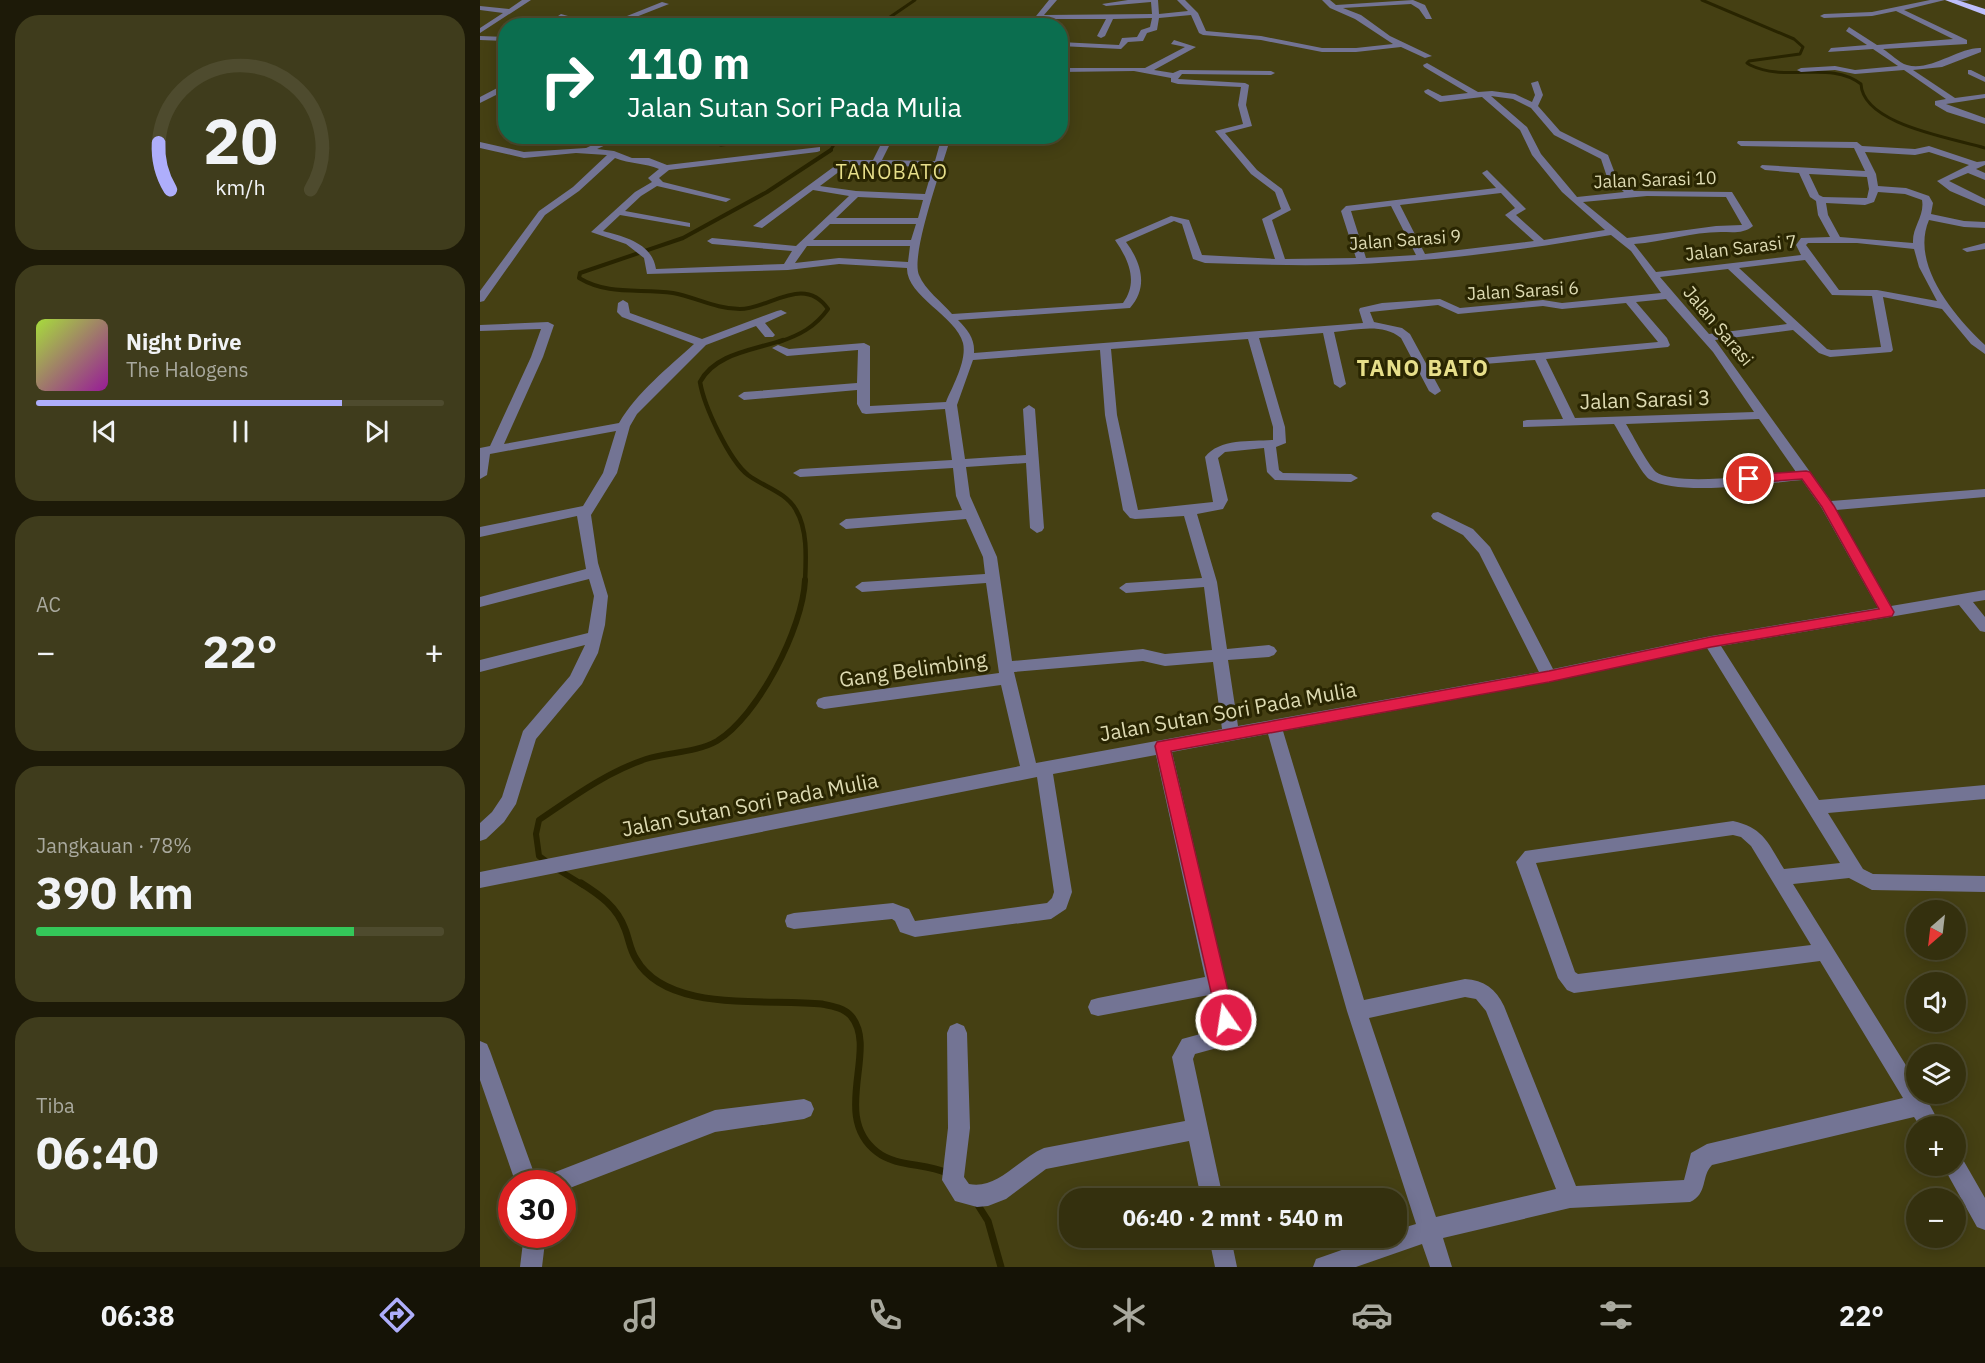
<!DOCTYPE html>
<html lang="id">
<meta charset="utf-8">
<style>
:root{--surface:#34300e;--page:#3f3c1c;--text:#f1f3f6;--muted:#a9a99e;--line:#4e4b2e;--accent:#aeaefb}
body{margin:0;font-family:"IBM Plex Sans",sans-serif;background:var(--page);color:var(--text);height:100vh;display:flex;flex-direction:column;font-size:22px;white-space:nowrap}
*{box-sizing:border-box;margin:0}
p{font-size:20px;color:var(--muted)}
.icon{flex:none;width:33px;height:33px;fill:none;stroke:currentColor;stroke-width:2;stroke-linecap:round;stroke-linejoin:round}
.map{position:relative;flex:1;overflow:hidden}
.drawer{display:flex;flex-direction:column;gap:15px;padding:15px;background:#1d1a08;width:480px}
.drawer>*{flex:none}
.top-card{position:absolute;left:18px;top:18px;width:570px;height:126px;border-radius:24px;box-shadow:0 3px 15px #0003,0 0 0 2px var(--line);background:#0b6e4f;color:#fff;overflow:hidden}
.needle{width:39px;rotate:208deg}
.tools{position:absolute;left:1426px;top:900px;display:grid;gap:12px}
.tools a{display:grid;place-items:center;width:60px;height:60px;border-radius:50%;background:var(--surface);box-shadow:0 3px 15px #0003,0 0 0 2px var(--line);font-size:30px}
.speed{position:absolute;left:18px;top:1170px;display:flex;gap:12px;font-size:30px;font-weight:700;text-align:center}
.speed>*{display:grid;place-content:center;width:78px;height:78px;border-radius:50%;background:var(--surface);box-shadow:0 3px 15px #0003,0 0 0 2px var(--line);line-height:1}
.speed .limit{border:9px solid #d22;background:#fff;color:#111}
.pin{position:absolute;display:grid;place-items:center;width:51px;height:51px;color:#fff;margin:-26px;border:3px solid #fff;border-radius:50%;box-shadow:0 2px 6px #0007}
.me{position:absolute;width:66px;margin:-33px;rotate:347deg;stroke-linejoin:round;filter:drop-shadow(0 0 4px #0008)}
.turn{display:flex;align-items:center;gap:21px;height:126px;padding:0 30px;font-size:27px}
.turn .icon{width:78px;height:78px;stroke-width:2.5}
.turn b{display:block;font-size:42px;line-height:51px}
.big{font-size:45px;font-weight:800;line-height:1.1}
.drawer .card{flex:1;display:flex;flex-direction:column;justify-content:center;gap:9px;min-width:0;padding:0 21px;border-radius:24px;background:var(--page)}
.drawer .dial{align-items:center;gap:0}
.dial svg{height:156px;overflow:visible;fill:none;stroke:var(--line);stroke-width:7;stroke-linecap:round;text-anchor:middle}
.dial text{fill:var(--text);stroke:none}
.song{display:flex;align-items:center;gap:18px}
.cover{width:72px;height:72px;border-radius:9px;background:linear-gradient(135deg,hsl(80 70% 55%),hsl(300 70% 35%))}
.played{height:6px;border-radius:3px;background:linear-gradient(90deg,var(--accent) 75%,var(--line) 75%)}
.keys{display:flex;justify-content:space-around;direction:ltr}
.heat{display:flex;justify-content:space-between;align-items:center;font-size:33px;direction:ltr}
.charge{height:9px;border-radius:4px;background:linear-gradient(90deg,#34c759 78%,var(--line) 0)}
.trip{position:absolute;left:579px;top:1188px;width:348px;height:60px;border-radius:24px;background:var(--surface);box-shadow:0 3px 15px #0003,0 0 0 2px var(--line);font-weight:800;line-height:60px;text-align:center}
.menu{display:flex;height:96px;justify-content:space-around;align-items:center;background:#151306;color:var(--muted)}
.menu .icon{width:42px;height:42px}
.menu .selected{color:var(--accent)}
.menu b{font-size:27px;color:var(--text)}
main{display:flex;flex:1;min-height:0}
.map>svg:first-child{display:block}
.lines{fill:none;stroke-linecap:round;stroke-linejoin:round}
.stream-far4{stroke:#282400;stroke-width:3}
.stream-far3{stroke:#282400;stroke-width:4}
.stream-far2{stroke:#282400;stroke-width:4.5}
.stream-far1{stroke:#282400;stroke-width:6}
.stream{stroke:#282400;stroke-width:7}
.minor{fill:#737494;fill-rule:evenodd}
.highway{fill:#bdbefb;fill-rule:evenodd}
.route{fill:#e11d48;stroke:#92132f;stroke-width:1.5}
.labels{text-anchor:middle;stroke-width:6;stroke-linejoin:round;paint-order:stroke}
.far-street-label{font-size:18px;fill:#dddab2;stroke:#2a2602}
.far-quarter-label{font-size:20px;letter-spacing:1.5px;fill:#e7df8a;stroke:#2a2602}
.street-label{font-size:21px;fill:#dddab2;stroke:#2a2602}
.far-district-label{font-size:22px;font-weight:bold;letter-spacing:1.5px;fill:#e7df8a;stroke:#2a2602}
</style>
<main>
<section class="drawer">
<div class="card dial"><svg viewBox="0 0 100 80">
<path d="M14 69A42 42 0 1 1 86 69"/>
<path d="M14 69A42 42 0 0 1 8 45" stroke="#aeaefb"/>
<text x="50" y="56" font-size="32" font-weight="700">20</text>
<text x="50" y="72" font-size="11">km/h</text>
</svg></div>
<div class="card">
<div class="song"><i class="cover"></i><div><b>Night Drive</b><p>The Halogens</p></div></div>
<div class="played"></div>
<div class="keys"><svg class="icon" aria-label="previous" viewBox="0 0 24 24"><path d="M18 5L8 12l10 7zM5 5v14"/></svg><svg class="icon" aria-label="pause" viewBox="0 0 24 24"><path d="M8 5v14M16 5v14"/></svg><svg class="icon" aria-label="next" viewBox="0 0 24 24"><path d="M6 5l10 7-10 7zM19 5v14"/></svg></div>
</div>
<div class="card"><p>AC</p>
<div class="heat"><a>−</a><b class="big">22°</b><a>+</a></div>
</div>
<div class="card"><p>Jangkauan · 78%</p><b class="big">390 km</b><div class="charge"></div></div>
<div class="card"><p>Tiba</p><b class="big">06:40</b></div>
</section>
<div class="map">
<svg width="1505" height="1267" viewBox="0 0 1505 1267">
<rect width="100%" height="100%" fill="#454013"/>
<g class="lines">
<path class="stream-far4" d="M1222,0L1314,39L1323,47L1320,54L1269,61L1267,63L1270,65C1307,83 1350,60 1381,84C1383,125 1473,138 1505,148
M397,26L435,0
M223,136L222,140L241,145L328,136
M350,151L355,143L354,136"/>
<path class="stream-far3" d="M299,342C320,335 335,327 348,309C324,274 289,309 260,309C236,309 215,297 193,293C160,288 129,296 99,278L100,273L203,238L287,192L351,150"/>
<path class="stream-far2" d="M303,340C275,350 235,353 220,382C224,406 249,460 268,475C284,487 306,492 316,510C328,530 326,559 325,582"/>
<path class="stream-far1" d="M67,862L59,856L56,834L59,820C93,797 127,772 166,759C188,752 216,753 237,741C278,716 323,628 325,580
M77,869L103,885"/>
<path class="stream" d="M101,883C120,895 137,907 145,929C149,939 150,950 156,959C187,1014 288,998 342,1004C352,1006 364,1008 371,1016C399,1049 350,1116 397,1152C416,1167 445,1163 467,1173
M496,1202L508,1221L521,1267"/>
<path class="minor" d="M42,0H51L0,33V28L23,13L0,10V6L29,9Z
M569,0H577L564,15L672,14L671,2L626,6L622,4L648,0H678L679,14L708,11L697,0H705L718,13L726,31L781,36L842,48H876L913,44L875,19L850,8L842,0H850L856,5L933,0L945,5L952,19H946L939,9L931,4L863,8L881,15L910,36L952,56L945,58L921,47L876,52H842L781,40L723,35L719,33L711,15L679,18L677,30L667,33L663,41L648,42L641,49L580,46V42L639,45L642,38L657,37L661,30L670,27L672,18L633,19L625,36L621,38L617,36L626,19H561L555,26H548Z
M1450,0H1465L1424,10L1487,40V44L1403,49C1410,53 1419,63 1427,65C1450,72 1479,47 1501,48V52L1462,67L1433,70L1475,98L1505,94V98L1466,104L1505,118V124L1467,112L1455,105V101L1466,99L1424,70L1375,74L1355,70L1321,72L1317,70L1321,68L1355,66L1375,70L1418,66L1393,49L1348,52L1351,48L1387,45L1366,31L1369,27L1397,45L1473,39L1416,11L1392,16L1344,18L1340,16L1344,14L1392,12Z
M1470,0H1490L1473,3Z
M182,2L189,4L133,26H122Z
M81,14L88,16L72,26H63Z
M221,17L228,19L217,26H207Z
M159,24L175,26H156Z
M0,36L26,37V41L0,40Z
M694,40L716,47L674,70L693,73L700,70L791,71L795,73L791,75L702,74L698,79L765,83L769,85L766,105L772,126L745,133L777,170L802,189L811,210L792,220L805,259L876,258L861,211L866,206L1016,188L1002,173L1007,170L1046,209L1036,215L1064,240L1125,230L1082,192L1052,155L1040,130L1002,97L960,102L945,93L944,91L948,89L962,96L988,93L944,67L943,65L947,63L998,92L1012,91L1035,94L1052,102L1055,95L1051,83L1058,81L1063,95L1058,106L1080,131L1128,155L1136,176L1154,191L1252,192L1273,226C1264,234 1252,232 1241,232C1212,232 1183,242 1154,244L1176,272L1321,255L1316,245L1321,238L1350,237L1338,215L1336,201L1330,197L1319,173L1285,170L1280,167L1282,165L1385,171L1374,148L1261,146L1257,143L1258,141L1377,142L1382,146L1435,149L1449,146L1497,162L1505,161V165L1496,169L1505,173V180L1488,173L1469,181L1505,199V206L1470,191L1457,181L1489,165L1449,152L1435,155L1385,152L1396,174L1398,186L1426,188L1449,196L1453,203L1451,214L1484,221L1505,222V228L1484,227L1449,220C1430,264 1474,316 1505,345V354L1491,344L1462,309L1403,297L1413,350L1411,352L1350,357L1339,353L1313,330L1235,340L1351,501L1505,489V497L1356,510L1411,606L1505,590V600L1493,602L1505,617V632L1500,631L1479,605L1241,646L1339,800L1505,785V799L1348,813L1383,869L1393,874L1505,876V892L1392,890L1369,878L1313,884L1437,1083V1094H1444L1461,1126H1440L1434,1117L1232,1165C1221,1176 1228,1194 1210,1202L1090,1208L963,1238L972,1267H950L942,1244L876,1267H833L836,1259L896,1238H916V1230L936,1224L867,1011L788,734L692,752L756,1027L748,1045L715,1054L713,1059L743,1198H721L709,1141L566,1169L526,1199L508,1206L497,1207L475,1201L462,1180L468,1128L467,1033L470,1026L477,1023L484,1026L487,1033L490,1128L484,1177L489,1184C517,1190 538,1159 564,1148L705,1121L692,1057L702,1039L735,1030L736,1027L729,995L618,1016L611,1014L608,1007L611,1000L618,998L725,977L676,755L573,774L592,892L586,909L571,919L435,937L420,932L415,921L412,919L314,929L307,927L305,921L307,915L314,913L413,903L429,909L435,921L567,903L572,898L574,892L557,777L0,888V872L540,766L521,685L344,709L338,707L336,703L338,699L344,697L519,673L506,583L382,592L375,587L382,582L505,574L503,557L486,519L366,529L359,524L366,519L482,510L476,496L473,468L320,477L313,473L320,469L472,460L465,409L386,414L382,413L377,404V390L264,400L258,396L264,392L377,383L378,350L307,356L292,348L298,345L309,349L384,343L390,346V406L466,402C473,385 487,361 483,343C476,316 426,296 427,268L359,264L308,270L167,274L164,258L146,244L111,232L155,192L172,182L168,178L179,169C165,163 150,164 135,158L99,191L65,215L4,301L0,302V291L59,211L93,187L127,155L96,153L44,158L0,148V142L44,152L106,148L132,136H145L117,149L134,151L152,158H169L187,165L340,147V151L337,152L189,170L179,178L183,182L251,199L246,202L177,186L161,196L145,211L210,223V227L140,215L123,231C145,237 172,243 176,269L304,264L312,251L232,244L227,241L232,238L316,246L369,196L333,190L282,228L273,226L363,160H393L405,136H414L402,160L455,161L462,136H471C464,162 430,254 439,275C445,290 462,302 472,314L643,303C659,281 648,259 635,240L691,216L709,220L722,255L795,259L782,219L801,209L795,192L771,174L735,131L763,124L758,105L761,87L698,84L691,82V78L654,71L580,72V68H665L705,47L691,44ZM1011,96L1033,99L1051,108L1074,135L1121,159L1127,177L1144,192L1097,197L1061,154L1047,127ZM368,165L453,167L445,194L376,191L340,186ZM1329,174L1387,177L1389,189L1387,198L1343,197L1339,195ZM1398,192L1425,194L1442,200C1445,216 1432,227 1433,243L1360,237L1348,215L1346,203L1385,205L1394,202ZM1021,193L1035,208L1025,215L1054,241L945,254L920,205ZM1167,196L1246,197L1262,225L1236,226L1147,238L1103,202ZM378,197L443,200L438,218H356ZM911,206L936,255L886,258L871,211ZM694,221L702,224L713,259L725,263C788,265 850,267 913,262C986,258 1059,247 1131,235L1151,251L1181,293L1082,303L1063,300L980,308L960,299L902,303L880,308L879,310L883,323L494,353C495,339 488,330 478,320L650,308C669,287 661,262 646,242ZM350,224H436L431,240H333ZM1328,243H1377L1434,249L1439,267L1457,301L1397,290H1359L1326,245ZM327,246H430L428,262L359,258L315,263ZM1325,260L1352,295L1392,296L1401,347L1351,350L1347,349L1259,268ZM1248,269L1307,324L1229,334L1180,277ZM1186,299L1233,352L1274,412L1095,418L1066,359L1188,347L1190,345L1187,338L1156,302ZM1146,303L1178,342L991,359L985,362L991,365L1055,360L1083,419L1047,420L1043,421V427L1134,424C1141,435 1161,473 1169,479C1199,497 1286,483 1322,480L1341,507L1398,608L1231,636L1073,669L1010,547L993,529L958,512L953,513L951,516L953,519L983,535L999,553L1059,672L758,726L748,660L789,657L794,655L797,651L794,647L789,645L747,649L737,582L717,514L743,509L748,500L738,458L745,452L784,448L787,472L795,480L871,482L878,478L871,474L803,473L799,470L796,447L806,443L805,427L779,338L843,333L854,384L860,388L866,384L854,332C877,330 902,323 921,338L949,391L955,395L961,391L930,334L922,328L894,322L890,312L958,305L978,314L1063,306L1082,309ZM768,339L793,427V440C771,442 740,438 725,457L733,502L658,510L637,415L631,349ZM620,350L625,415L643,510L650,518L655,519L704,516L722,578L646,583L639,588L646,593L724,587L732,650L685,654L663,649L532,661L517,557L490,496L486,467L546,463L550,528L557,533L562,531L564,528L555,409L549,405L543,409L546,455L485,459L477,405L493,360ZM1279,419L1316,472C1291,474 1194,487 1176,472C1166,462 1154,437 1146,424ZM1227,648L1360,863L1304,869C1288,843 1284,828 1253,821L1045,851L1036,862L1078,978L1087,990L1094,993L1340,961L1423,1098L1227,1144L1211,1153L1204,1180L1096,1186L1024,1006C1016,989 1004,980 985,979L884,1000L803,731L1069,682ZM663,661L685,666L733,662L742,729L556,763L534,672ZM1253,835L1261,837L1271,846L1331,945L1098,974L1095,972L1056,863ZM985,997L996,999L1006,1011L1076,1189L956,1217L889,1018Z
M1491,70L1505,77V82L1488,74V70Z
M23,85H26V90L0,103V97Z
M1505,243V249L1487,252L1482,249Z
M143,300L148,303L150,313L222,339L297,311L301,310L307,313L285,323L295,335L293,337H285L276,326L226,345L157,414L150,426L137,473L111,515L118,563L128,596L125,625L118,653L102,684L56,739L36,804L24,822L6,839L0,841V823L12,812L22,797L43,731L90,676L105,645L0,672V660L108,633L114,596L109,579L0,607V597L106,569L97,516L0,537V527L103,506L123,473L136,431L10,454L7,475L0,479V448L10,446L51,357L61,329L0,331V325L68,322L74,325L63,357L24,444L139,423C157,392 188,368 214,344L142,317L137,312L138,303Z
M0,1041L7,1044L10,1051L58,1184H36L0,1080Z
M324,1099L331,1102L334,1109L331,1116L324,1119L235,1132L82,1191V1184H62L65,1176L235,1110Z
M1476,1156L1482,1158L1505,1198V1230L1497,1227L1463,1166H1476Z
M44,1234H66L62,1267H40Z
M729,1238H751L757,1267H735Z"/>
<path class="highway" d="M1465,0H1477L1505,9V15Z"/>
</g>
<path class="route" d="M1326,471L1330,472L1354,506L1414,612L1412,616L1231,647L1069,682L691,751L755,1020L752,1027L746,1029L739,1027L675,746L677,742L1069,671L1231,637L1399,609L1342,507L1322,479L1269,483L1263,479L1269,475Z"/>
<g class="labels">
<g class="far-street-label">
<text transform="translate(1175 180) rotate(-2)" y="6">Jalan Sarasi 10</text>
<text transform="translate(925 240) rotate(-4)" y="6">Jalan Sarasi 9</text>
<text transform="translate(1261 248) rotate(-7)" y="6">Jalan Sarasi 7</text>
<text transform="translate(1043 291) rotate(-3)" y="6">Jalan Sarasi 6</text>
<text transform="translate(1238 326) rotate(50)" y="6">Jalan Sarasi</text>
</g>
<g class="far-quarter-label">
<text x="412" y="179">TANOBATO</text>
</g>
<g class="street-label">
<text transform="translate(1165 400) rotate(-2)" y="7">Jalan Sarasi 3</text>
<text transform="translate(433 670) rotate(-8)" y="7">Gang Belimbing</text>
<text transform="translate(748 712) rotate(-10)" y="7">Jalan Sutan Sori Pada Mulia</text>
<text transform="translate(270 805) rotate(-11)" y="7">Jalan Sutan Sori Pada Mulia</text>
</g>
<g class="far-district-label">
<text x="943" y="376">TANO BATO</text>
</g>
</g>
</svg>
<div class="tools">
<a><svg class="needle" viewBox="-14 -14 28 28"><path d="M0-13l5 13h-10z" fill="#e53935"/><path d="M0 13l5-13h-10z" fill="#a9a99e"/></svg></a>
<a><svg class="icon" aria-label="sound" viewBox="0 0 24 24"><path d="M4 9h4l5-4v14l-5-4H4zM17 9q2 3 0 6"/></svg></a>
<a><svg class="icon" aria-label="layers" viewBox="0 0 24 24"><path d="M12 4l9 5-9 5-9-5zM3 14l9 5 9-5"/></svg></a>
<a>+</a>
<a>−</a>
</div>
<div class="speed"><div class="limit">30</div></div>
<div class="pin" style="left:1269px;top:479px;background:#d93025"><svg class="icon" aria-label="arrive" viewBox="0 0 24 24"><path d="M6 21V4h12l-3 4 3 4H6"/></svg></div>
<svg class="me" style="left:746px;top:1020px" viewBox="-20 -20 40 40"><circle r="17" fill="#e11d48" stroke="#fff" stroke-width="3"/><path d="M0-11L8 9 0 5-8 9z" fill="#fff"/></svg>
<div class="trip">06:40 · 2 mnt · 540 m</div>
<div class="top-card">
<div class="turn"><svg class="icon" aria-label="right" viewBox="0 0 24 24"><path d="M7 20v-9h11M14 6l5 5-5 5"/></svg><div><b>110 m</b>Jalan Sutan Sori Pada Mulia</div></div>
</div>
</div>
</main>
<nav class="menu">
<b>06:38</b>
<svg class="icon selected" aria-label="directions" viewBox="0 0 24 24"><path d="M12 3l9 9-9 9-9-9zM9 14v-3h6M13 9l2 2-2 2"/></svg>
<svg class="icon" aria-label="music" viewBox="0 0 24 24"><path d="M9 18V5l10-2v13"/><circle cx="6" cy="18" r="3"/><circle cx="16" cy="16" r="3"/></svg>
<svg class="icon" aria-label="phone" viewBox="0 0 24 24"><path d="M5 4h4l2 5-3 2q2 4 5 5l2-3 5 2v4C11 20 4 13 5 4z"/></svg>
<svg class="icon" aria-label="climate" viewBox="0 0 24 24"><path d="M12 3v18M4 7l16 10M4 17L20 7"/></svg>
<svg class="icon" aria-label="car" viewBox="0 0 24 24"><path d="M5 17H2v-5l4-1 3-4h7l3 4 3 1v5h-3M9 17h6M6 11h13"/><circle cx="7" cy="17" r="2"/><circle cx="17" cy="17" r="2"/></svg>
<svg class="icon" aria-label="filters" viewBox="0 0 24 24"><path d="M4 7h16M4 17h16"/><circle cx="9" cy="7" r="2"/><circle cx="15" cy="17" r="2"/></svg>
<b>22°</b>
</nav>
